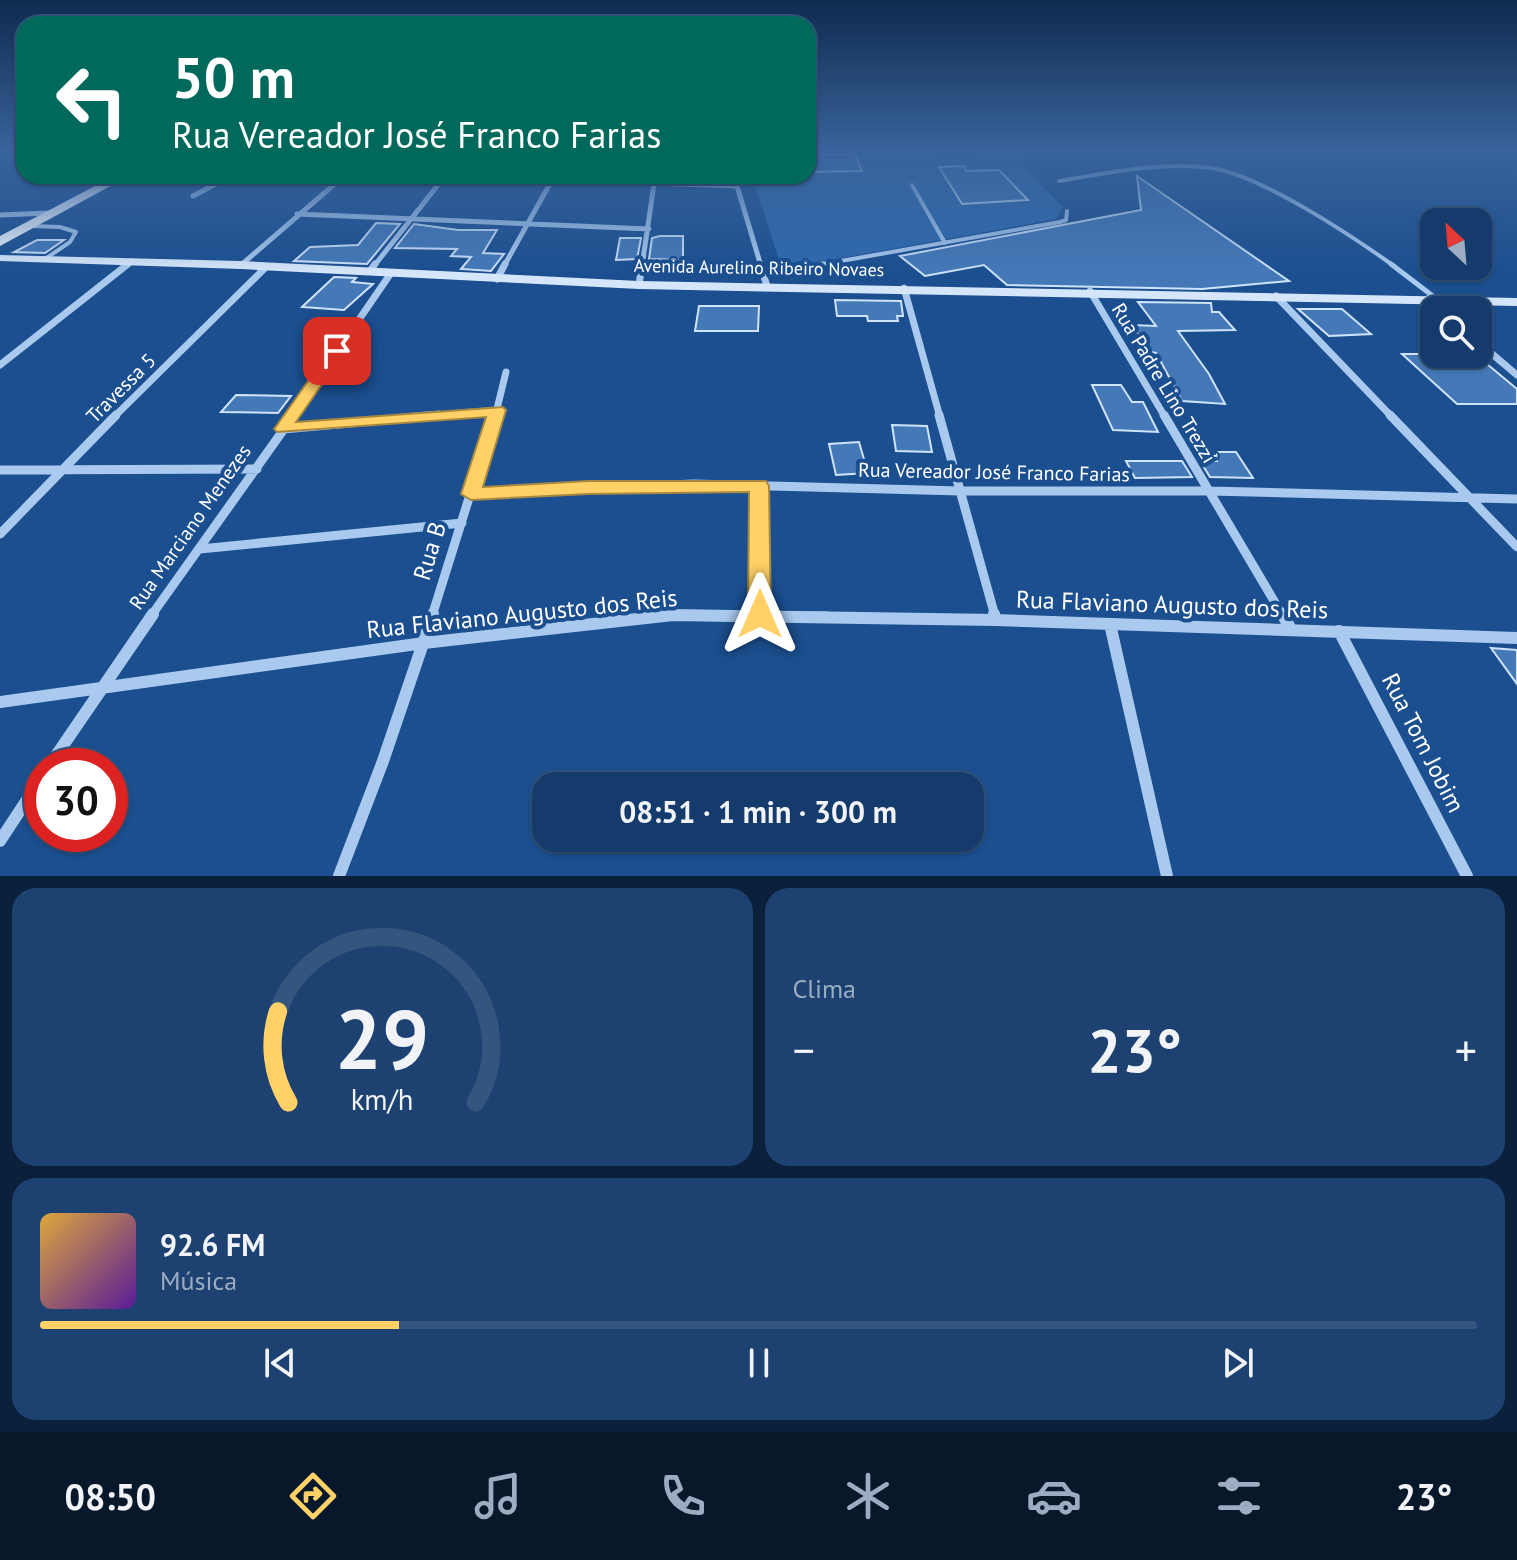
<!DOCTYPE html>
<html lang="pt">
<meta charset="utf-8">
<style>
:root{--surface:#143b6b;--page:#1d4271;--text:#f1f3f6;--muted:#9dadc1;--line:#33557e;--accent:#ffd166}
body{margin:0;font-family:"PT Sans",sans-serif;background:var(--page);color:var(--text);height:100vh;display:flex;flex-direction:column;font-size:30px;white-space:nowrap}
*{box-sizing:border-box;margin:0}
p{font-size:26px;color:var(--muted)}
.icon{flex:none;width:44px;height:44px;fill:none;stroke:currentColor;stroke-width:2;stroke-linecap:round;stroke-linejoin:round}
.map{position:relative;height:876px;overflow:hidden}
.side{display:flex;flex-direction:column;gap:12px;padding:12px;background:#0b203b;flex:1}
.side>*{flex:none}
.banner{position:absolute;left:16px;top:16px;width:800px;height:168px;border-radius:24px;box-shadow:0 2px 6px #0004,0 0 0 2px var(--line);background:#00695c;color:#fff;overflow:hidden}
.needle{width:52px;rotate:334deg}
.controls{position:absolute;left:1420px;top:208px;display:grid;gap:16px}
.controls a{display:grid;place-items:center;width:72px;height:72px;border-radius:16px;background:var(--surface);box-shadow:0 2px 6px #0004,0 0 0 2px var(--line);font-size:40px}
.speed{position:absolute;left:24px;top:748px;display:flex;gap:16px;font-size:40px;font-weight:700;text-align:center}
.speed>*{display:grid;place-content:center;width:104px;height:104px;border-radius:50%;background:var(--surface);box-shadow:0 2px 6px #0004,0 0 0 2px var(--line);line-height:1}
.speed .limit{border:12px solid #d22;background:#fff;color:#111}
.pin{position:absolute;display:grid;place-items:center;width:68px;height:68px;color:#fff;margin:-34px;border-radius:16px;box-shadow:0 4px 12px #0006}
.me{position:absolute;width:88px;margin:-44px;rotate:0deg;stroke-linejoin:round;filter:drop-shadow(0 0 6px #0008)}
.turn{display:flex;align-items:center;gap:28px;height:168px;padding:0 24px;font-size:36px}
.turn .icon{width:104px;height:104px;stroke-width:2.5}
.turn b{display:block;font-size:56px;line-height:68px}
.big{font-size:60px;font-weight:800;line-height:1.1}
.side .card{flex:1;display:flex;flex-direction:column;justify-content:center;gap:12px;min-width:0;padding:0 28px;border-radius:24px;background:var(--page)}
.side .dial{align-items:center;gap:0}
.dial svg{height:208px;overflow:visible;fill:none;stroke:var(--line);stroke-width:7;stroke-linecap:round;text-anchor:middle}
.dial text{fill:var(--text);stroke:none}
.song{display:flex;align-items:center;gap:24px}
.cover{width:96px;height:96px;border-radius:12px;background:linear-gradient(135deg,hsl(40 70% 55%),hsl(270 70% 35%))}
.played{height:8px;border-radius:4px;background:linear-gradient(90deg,var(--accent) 25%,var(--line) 25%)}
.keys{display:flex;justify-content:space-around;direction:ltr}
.heat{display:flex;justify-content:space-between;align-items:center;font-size:44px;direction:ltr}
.side .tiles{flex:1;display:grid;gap:12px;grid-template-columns:1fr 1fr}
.card:last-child{grid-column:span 2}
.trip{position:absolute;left:532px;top:772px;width:452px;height:80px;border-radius:24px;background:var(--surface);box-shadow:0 2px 6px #0004,0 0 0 2px var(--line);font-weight:800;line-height:80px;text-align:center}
.menu{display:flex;height:128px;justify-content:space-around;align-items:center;background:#08182b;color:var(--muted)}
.menu .icon{width:56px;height:56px}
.menu .on{color:var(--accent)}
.menu b{font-size:36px;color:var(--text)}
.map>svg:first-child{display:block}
.green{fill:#2e69ad}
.building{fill:#4478b7;stroke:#cfe3fa;stroke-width:2}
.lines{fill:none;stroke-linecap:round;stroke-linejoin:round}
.lane-far1{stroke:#a9c9ee;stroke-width:4}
.lane{stroke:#a9c9ee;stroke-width:5}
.street-far3{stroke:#a9c9ee;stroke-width:5}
.street-far2{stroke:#a9c9ee;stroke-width:7}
.street-far1{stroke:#a9c9ee;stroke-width:9}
.street{stroke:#a9c9ee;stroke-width:12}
.secondary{fill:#d6e6fa;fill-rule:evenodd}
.primary{fill:#f0f6ff;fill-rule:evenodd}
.route{fill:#ffd166;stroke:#a68842;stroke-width:2}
.labels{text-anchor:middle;stroke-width:8;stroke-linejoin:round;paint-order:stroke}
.far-street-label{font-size:18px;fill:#fff;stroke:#1b4f8f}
.street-label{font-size:20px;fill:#fff;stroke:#1b4f8f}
.near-street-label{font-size:24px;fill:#fff;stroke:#1b4f8f}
</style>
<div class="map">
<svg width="1517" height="876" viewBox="0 0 1517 876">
<rect width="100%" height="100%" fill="#1b4f8f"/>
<path class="green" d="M808,151H889L1024,166L1063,207L1056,219L782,269L752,176H808Z
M909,151H1048L1016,161H1001Z"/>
<path class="building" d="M855,154L862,171L808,172V155Z
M964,166L966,171L999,170L1028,200L962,204L939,167Z
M1137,176L1289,281L1202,289L1007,285L984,265L925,276L900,256L1141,210Z
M376,223L400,224L367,264L294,261L310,247L358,245Z
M414,224L458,230H497L483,253L504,254L491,271L461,269L471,257L451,256L457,249L395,248Z
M660,236H683V260L649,259L652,238Z
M620,238H641L637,259L616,260Z
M37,240H64L45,253L14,252Z
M334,277L356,278L352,282L373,284L344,310L302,307Z
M835,300L901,301L903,316H897L898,321H868L867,316H837Z
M1138,302L1211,303L1212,312H1219L1235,330L1178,331L1209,374L1225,404L1182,401L1156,353L1150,352L1132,325L1156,326Z
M699,306H759L758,331H695Z
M1298,309H1342L1371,334L1329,336Z
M1402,354H1475L1517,389V404H1457Z
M1092,385H1121L1132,402H1143L1158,432L1113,430Z
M236,395L291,396L278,413L221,412Z
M892,425L927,426L932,452L896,451Z
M859,442L868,473L836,475L829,444Z
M1217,452H1236L1253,478L1210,477L1200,461H1217Z
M1126,461H1182L1192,477L1135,478Z
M1491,648L1517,650V684Z"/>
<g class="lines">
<path class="lane-far1" d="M1059,181C1109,173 1161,161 1211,168C1261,175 1352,236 1394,266
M912,185L945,243
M31,226L60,227L76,232L70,242L45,259
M813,266L1060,222L1066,220L1067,211"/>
<path class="lane" d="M1391,264L1438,300
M764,275L824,264"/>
<path class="street-far3" d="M734,176L761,266
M193,196L231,176
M297,214L649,229
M0,215L49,213
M241,265L344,176
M125,266L132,261
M374,266L445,176
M504,266L552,180L737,186
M642,266L654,184"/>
<path class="street-far2" d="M760,264L767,286
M370,271L375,264
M497,279L505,264
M639,285L642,264
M904,288L940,417
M1090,291L1165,417
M1276,296L1392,417
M1428,299L1441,310
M1478,342L1517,375
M0,365L128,264
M114,417L266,267
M292,417L391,273
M416,417L497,410
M495,417L506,372"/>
<path class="street-far1" d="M939,415L995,616
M1164,415L1283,616
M1390,415L1517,547
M283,429L439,415
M0,470L257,469
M759,486L760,614
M471,494L693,484L960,491H1210L1517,499
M0,534L116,415
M200,549L462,523
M151,616L294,415
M432,616L495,415
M667,616H827"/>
<path class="street" d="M994,614L996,620
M1282,614L1291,629
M1110,624L1167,876
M1339,631L1467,876
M0,702L424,643L673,615L996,620L1517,638
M49,766L153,614
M0,841L42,777
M339,876L383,761L433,614"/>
<path class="secondary" d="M0,255L241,261L639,281L1517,298V306L639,289L241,269L0,261Z"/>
<path class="primary" d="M114,176H129L0,246V236Z"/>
</g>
<linearGradient id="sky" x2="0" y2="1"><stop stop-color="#0f2b4f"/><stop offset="0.55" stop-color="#39639b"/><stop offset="1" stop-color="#39639b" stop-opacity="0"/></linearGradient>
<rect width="1517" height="273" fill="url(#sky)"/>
<path class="route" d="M337,346L345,351L296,422L503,407L506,410L483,487L588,481H766L769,486L771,614L768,620L760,623L752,620L748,614L749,492L588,494L471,500L461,494L486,417L277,432L274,429L277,425L332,347Z"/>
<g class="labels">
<g class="far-street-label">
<text transform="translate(759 268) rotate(1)" y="6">Avenida Aurelino Ribeiro Novaes</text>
</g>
<g class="street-label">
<text transform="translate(1164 383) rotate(59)" y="7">Rua Padre Lino Trezzi</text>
<text transform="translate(121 388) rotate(-45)" y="7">Travessa 5</text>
<text transform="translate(994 472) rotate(1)" y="7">Rua Vereador José Franco Farias</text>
<text transform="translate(190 527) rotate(-55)" y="7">Rua Marciano Menezes</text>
</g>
<g class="near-street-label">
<text transform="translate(430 551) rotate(-73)" y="8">Rua B</text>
<text transform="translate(1172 605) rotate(2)" y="8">Rua Flaviano Augusto dos Reis</text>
<text transform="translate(522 614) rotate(-6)" y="8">Rua Flaviano Augusto dos Reis</text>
<text transform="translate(1423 743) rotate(63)" y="8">Rua Tom Jobim</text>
</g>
</g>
</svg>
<div class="controls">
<a><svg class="needle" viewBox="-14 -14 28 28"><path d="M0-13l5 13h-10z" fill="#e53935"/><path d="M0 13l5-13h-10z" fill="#9dadc1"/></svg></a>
<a><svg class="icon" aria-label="search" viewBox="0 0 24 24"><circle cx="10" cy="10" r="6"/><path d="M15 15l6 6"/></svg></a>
</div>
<div class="speed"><div class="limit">30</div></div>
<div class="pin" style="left:337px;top:351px;background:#d93025"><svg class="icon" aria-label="arrive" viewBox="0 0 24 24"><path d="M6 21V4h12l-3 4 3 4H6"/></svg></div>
<svg class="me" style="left:760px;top:614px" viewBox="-20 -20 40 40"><path d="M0-17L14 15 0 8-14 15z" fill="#ffd166" stroke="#fff" stroke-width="4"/></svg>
<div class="trip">08:51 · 1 min · 300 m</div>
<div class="banner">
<div class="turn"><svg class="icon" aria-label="left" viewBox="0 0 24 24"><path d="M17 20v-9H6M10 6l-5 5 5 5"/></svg><div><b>50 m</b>Rua Vereador José Franco Farias</div></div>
</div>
</div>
<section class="side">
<div class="tiles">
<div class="card dial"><svg viewBox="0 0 100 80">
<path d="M14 69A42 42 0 1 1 86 69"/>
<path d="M14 69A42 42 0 0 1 10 34" stroke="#ffd166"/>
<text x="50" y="56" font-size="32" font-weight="700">29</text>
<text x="50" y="72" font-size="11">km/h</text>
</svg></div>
<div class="card"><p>Clima</p>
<div class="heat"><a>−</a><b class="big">23°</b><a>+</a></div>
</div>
<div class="card">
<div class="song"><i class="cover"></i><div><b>92.6 FM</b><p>Música</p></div></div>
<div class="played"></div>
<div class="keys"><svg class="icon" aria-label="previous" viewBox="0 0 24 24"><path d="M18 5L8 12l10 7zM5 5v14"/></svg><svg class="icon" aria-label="pause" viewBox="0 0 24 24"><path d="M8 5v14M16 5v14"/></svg><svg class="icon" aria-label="next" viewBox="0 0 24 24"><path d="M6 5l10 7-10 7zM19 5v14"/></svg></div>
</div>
</div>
</section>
<nav class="menu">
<b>08:50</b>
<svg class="icon on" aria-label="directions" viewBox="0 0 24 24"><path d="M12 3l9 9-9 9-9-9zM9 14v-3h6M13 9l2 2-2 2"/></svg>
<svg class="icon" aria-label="music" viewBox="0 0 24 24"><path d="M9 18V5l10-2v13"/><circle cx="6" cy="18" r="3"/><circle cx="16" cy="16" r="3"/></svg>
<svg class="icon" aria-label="phone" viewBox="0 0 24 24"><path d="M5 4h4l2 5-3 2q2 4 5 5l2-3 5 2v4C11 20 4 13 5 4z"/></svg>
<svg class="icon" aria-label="climate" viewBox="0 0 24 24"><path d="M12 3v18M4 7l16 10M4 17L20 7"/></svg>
<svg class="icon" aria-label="car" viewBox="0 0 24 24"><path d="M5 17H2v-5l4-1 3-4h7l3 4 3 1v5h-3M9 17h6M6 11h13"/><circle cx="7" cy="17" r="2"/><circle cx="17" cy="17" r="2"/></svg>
<svg class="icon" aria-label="filters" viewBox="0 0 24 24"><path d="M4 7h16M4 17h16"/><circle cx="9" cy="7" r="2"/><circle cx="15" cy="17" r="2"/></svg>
<b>23°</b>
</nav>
